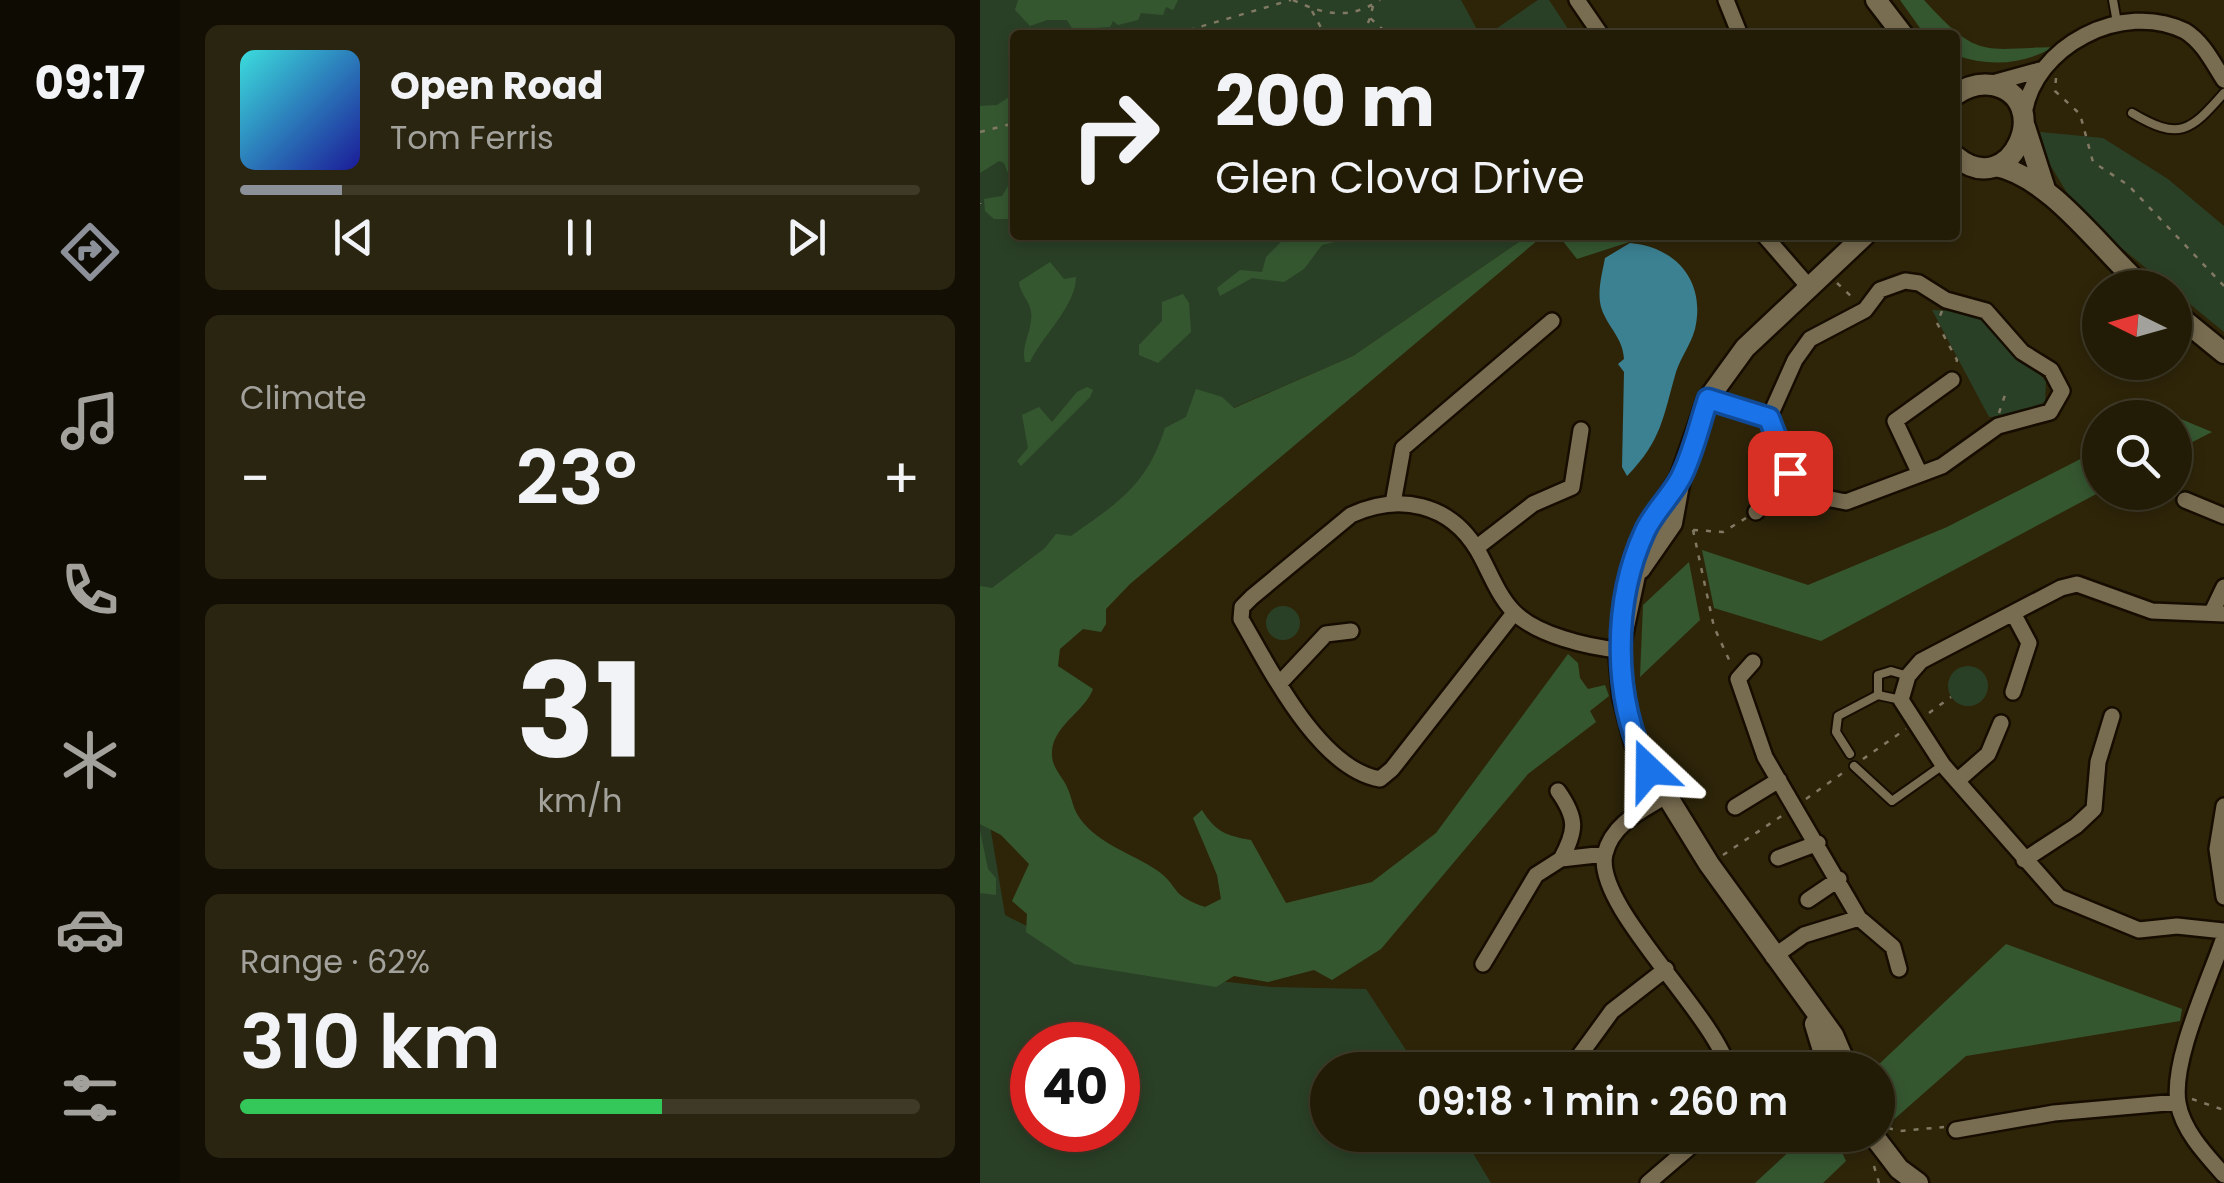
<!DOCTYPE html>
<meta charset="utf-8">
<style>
:root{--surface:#221c07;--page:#2a2511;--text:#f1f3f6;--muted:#a2a19b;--line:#3f3a28;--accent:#8c9099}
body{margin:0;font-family:Poppins,sans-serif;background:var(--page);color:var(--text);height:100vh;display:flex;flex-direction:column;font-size:38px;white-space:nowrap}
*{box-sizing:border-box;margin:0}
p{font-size:32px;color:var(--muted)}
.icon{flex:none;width:55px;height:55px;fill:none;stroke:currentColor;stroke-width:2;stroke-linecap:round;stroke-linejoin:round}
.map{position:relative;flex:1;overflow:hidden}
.sheet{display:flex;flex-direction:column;gap:25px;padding:25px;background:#130f04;width:800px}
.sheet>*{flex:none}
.banner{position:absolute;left:30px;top:30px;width:950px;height:210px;border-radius:10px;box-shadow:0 5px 15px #0003,0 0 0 2px var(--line);background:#221c07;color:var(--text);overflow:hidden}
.needle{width:65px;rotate:275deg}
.tools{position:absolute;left:1102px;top:270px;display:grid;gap:20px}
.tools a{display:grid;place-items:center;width:110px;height:110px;border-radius:50%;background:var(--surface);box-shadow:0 5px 15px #0003,0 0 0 2px var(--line);font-size:50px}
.speed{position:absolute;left:30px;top:1022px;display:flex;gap:20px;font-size:50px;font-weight:700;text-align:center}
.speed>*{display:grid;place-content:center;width:130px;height:130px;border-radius:50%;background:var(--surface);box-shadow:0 5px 15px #0003,0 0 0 2px var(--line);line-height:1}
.speed .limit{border:15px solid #d22;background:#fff;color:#111}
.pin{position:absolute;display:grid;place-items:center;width:85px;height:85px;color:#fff;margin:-42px;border-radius:20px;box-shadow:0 5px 15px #0006}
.me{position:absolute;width:110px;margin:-55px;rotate:337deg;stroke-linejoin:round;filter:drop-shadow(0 0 8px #0008)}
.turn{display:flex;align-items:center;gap:35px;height:210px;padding:0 40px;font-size:45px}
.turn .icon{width:130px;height:130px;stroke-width:2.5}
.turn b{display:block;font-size:70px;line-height:85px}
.big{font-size:75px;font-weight:600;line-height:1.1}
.sheet .card{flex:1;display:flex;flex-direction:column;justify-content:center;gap:15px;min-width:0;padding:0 35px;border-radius:15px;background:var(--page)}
.sheet .dial{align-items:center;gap:0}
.dial b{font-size:130px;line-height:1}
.song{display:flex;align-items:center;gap:30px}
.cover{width:120px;height:120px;border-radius:15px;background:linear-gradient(135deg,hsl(180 70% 55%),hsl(240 70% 35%))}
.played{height:10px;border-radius:5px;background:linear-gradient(90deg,var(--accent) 15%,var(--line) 15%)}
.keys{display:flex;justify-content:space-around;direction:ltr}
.heat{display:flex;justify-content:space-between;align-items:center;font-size:55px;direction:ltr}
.charge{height:15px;border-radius:8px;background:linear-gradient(90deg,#34c759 62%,var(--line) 0)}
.trip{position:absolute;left:330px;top:1052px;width:585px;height:100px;border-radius:50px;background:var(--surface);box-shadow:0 5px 15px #0003,0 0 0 2px var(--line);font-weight:600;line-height:100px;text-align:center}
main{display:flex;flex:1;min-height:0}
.tabs{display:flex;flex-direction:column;width:180px;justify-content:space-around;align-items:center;background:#0e0b03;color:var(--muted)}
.tabs .icon{width:70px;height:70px}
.tabs .active{color:var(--accent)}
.tabs b{font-size:45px;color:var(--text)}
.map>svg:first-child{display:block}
.green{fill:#2a4026;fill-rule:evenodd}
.forest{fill:#355730}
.water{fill:#3b8192}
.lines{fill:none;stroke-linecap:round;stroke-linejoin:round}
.service-casing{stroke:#160d00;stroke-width:12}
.minor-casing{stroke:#160d00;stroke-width:20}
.tertiary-casing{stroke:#160d00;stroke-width:25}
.path{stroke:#817963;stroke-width:2.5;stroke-dasharray:5 8;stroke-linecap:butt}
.service{stroke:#796d51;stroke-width:8}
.minor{stroke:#796d51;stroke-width:15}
.tertiary{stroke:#796d51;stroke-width:20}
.route-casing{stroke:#114b97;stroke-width:25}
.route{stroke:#1a73e8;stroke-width:18}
</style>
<main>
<nav class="tabs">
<b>09:17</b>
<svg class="icon active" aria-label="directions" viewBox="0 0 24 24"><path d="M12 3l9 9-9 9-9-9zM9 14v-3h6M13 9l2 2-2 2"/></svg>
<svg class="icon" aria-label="music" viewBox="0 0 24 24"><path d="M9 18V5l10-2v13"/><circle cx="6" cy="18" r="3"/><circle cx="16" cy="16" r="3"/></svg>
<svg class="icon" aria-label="phone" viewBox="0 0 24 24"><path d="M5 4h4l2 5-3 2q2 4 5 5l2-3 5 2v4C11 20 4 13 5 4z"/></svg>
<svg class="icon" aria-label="climate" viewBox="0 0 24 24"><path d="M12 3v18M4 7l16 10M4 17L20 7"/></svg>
<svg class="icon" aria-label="car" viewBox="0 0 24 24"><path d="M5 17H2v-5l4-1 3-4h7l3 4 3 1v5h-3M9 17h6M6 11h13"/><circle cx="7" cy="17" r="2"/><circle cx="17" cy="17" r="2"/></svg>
<svg class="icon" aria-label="filters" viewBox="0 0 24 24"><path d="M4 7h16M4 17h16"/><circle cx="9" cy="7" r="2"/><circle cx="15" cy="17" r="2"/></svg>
</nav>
<section class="sheet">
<div class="card">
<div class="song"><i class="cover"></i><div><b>Open Road</b><p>Tom Ferris</p></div></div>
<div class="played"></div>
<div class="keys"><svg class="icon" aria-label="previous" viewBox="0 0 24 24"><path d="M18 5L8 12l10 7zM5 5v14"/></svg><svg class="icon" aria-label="pause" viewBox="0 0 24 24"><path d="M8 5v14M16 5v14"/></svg><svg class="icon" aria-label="next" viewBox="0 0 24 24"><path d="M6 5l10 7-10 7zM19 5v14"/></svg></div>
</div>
<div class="card"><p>Climate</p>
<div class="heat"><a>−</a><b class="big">23°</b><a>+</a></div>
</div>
<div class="card dial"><b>31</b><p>km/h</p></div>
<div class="card"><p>Range · 62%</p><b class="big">310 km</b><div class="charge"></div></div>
</section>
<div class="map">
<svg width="1244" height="1183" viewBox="0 0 1244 1183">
<rect width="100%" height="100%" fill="#2e2509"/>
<path class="green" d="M0,0H481L500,35H35V235H549L373,356L253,408L142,508L0,605Z
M558,0H569L592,35H507Z
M1060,132L1123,138L1188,179L1244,226V332L1100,214L1069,163Z
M952,310L997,312L1066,381L1065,402L1035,416L1009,417Z
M286 623a17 17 0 1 1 34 0a17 17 0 1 1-34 0Z
M968 686a20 20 0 1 1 40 0a20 20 0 1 1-40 0Z
M0,766L25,915L129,968L291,987L386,989L439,1070H348V1135H482L511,1183H0ZM52,1045H138V1130H52Z"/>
<path class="forest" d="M38,0H198L193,10L186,7L183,15L161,13L158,20L138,25L133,21L130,27L116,28L112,34L93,30L87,20H67L50,26L35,10Z
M920,0H944C998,59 1001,49 1074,47C1042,65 1009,67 975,55V35H945Z
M35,93V213L30,219H14L5,211L4,199L22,196L31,181L24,163L19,161L0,173V106L17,105Z
M308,235H359L355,242L342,245L324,269L304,282L272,278L240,296L237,288L260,270L282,272L286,257Z
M549,235H564L150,584L126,609V624L121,632L103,629L80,649L78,666L113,689C105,711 74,725 72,751C71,767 80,773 86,785C91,794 92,805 97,814C114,843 152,853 178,871C201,888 188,894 225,907L241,899L237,875L213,818L222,810C235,831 246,836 271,840L306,903L392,882L456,833L588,654L598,663L600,678L608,689L625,685L629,696L610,711L616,722L548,774L401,949L352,980L334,970L288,982L254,976L236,987L94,964L46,932L47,914L32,901L49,864L21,835L0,824V586L12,588L65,548L76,534L91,536C138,503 167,485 185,428L206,417L216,389L242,397L254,408L373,356Z
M578,235H671L597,259Z
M70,262L84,279L96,277C96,306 62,336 50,362H45C41,347 50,335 51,320C54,303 40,296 39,282Z
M203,294L209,303L211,332L178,363L159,355V345L182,321V302Z
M107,387L113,390L110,397L41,466L37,461L48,448L42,415L59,407L72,422L97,392Z
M1184,412L1232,432L1195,451V418L1175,417Z
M1120,449V492L841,641L734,608L722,550L828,585L967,527Z
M709,562L720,620L660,677L663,605Z
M0,831L8,869L16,878V895L0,893Z
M1026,944L1202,1009L1200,1021L986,1056L911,1122L896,1067Z
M827,1135H854L866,1161L843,1183H775Z"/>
<path class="water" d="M650,243C696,247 726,281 715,329C711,344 701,357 696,372C683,417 682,440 647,476L642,467L644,372L638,364L644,359C643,337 627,327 621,307C617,291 622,274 625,258Z"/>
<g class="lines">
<g class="service-casing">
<path id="service" d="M1133,0L1136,17
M1152,113C1199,141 1210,132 1244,93
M898,695V675L911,671L928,676
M870,754L856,732L858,716L898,695L921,700
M874,766L912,801L963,765"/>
</g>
<g class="minor-casing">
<path id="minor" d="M597,0L621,35
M746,0L760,35
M1009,84L1060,70
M1044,115C1053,46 1143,0 1205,31C1223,42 1233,63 1244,80
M784,235L829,287
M728,399L789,418L810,473L841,497L866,502L962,466L1018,426L1070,412L1082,391L1071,370L1042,352L1006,311L966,300L939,283L925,281L900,290L885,310L830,339L815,360L789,418
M939,472L915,421L972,380
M1205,500L1244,516
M413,503L423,448L572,321
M776,512L810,473
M496,548L553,504L592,487L601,430
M1232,612L1244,587
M534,613L412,769L400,779C339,769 289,667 261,619L262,607L272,597L371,515C419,493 470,503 498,551C509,570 517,594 533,611C556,635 608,647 639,650
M1244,614L1172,611L1097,584L1081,588L941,661L928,676L921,700L963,765L1079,897L1159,930L1197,926L1244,931
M773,662L758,679L785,757L879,918L913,947L919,969
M299,684L346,634L371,631
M1033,692L1049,643L1033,613
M977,781L1008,754L1021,723
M578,791C597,818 597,830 581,859
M684,797C661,811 632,824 625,854C613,905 733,1012 749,1070
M1244,806L1237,849L1244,897
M755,807L799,780
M798,858L838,843
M1044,860L1096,826L1114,809L1118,762L1132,716
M828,900L859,879
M1244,937C1230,979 1191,1060 1198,1103C1203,1131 1226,1155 1244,1175
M793,957L824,935L879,918
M503,964L556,875L581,859L625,854
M589,1070L632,1011L686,969
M976,1130L1074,1113L1198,1102
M668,1183L724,1135"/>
</g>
<g class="tertiary-casing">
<path id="tertiary" d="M896,0L923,35
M975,95C986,87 998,83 1012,85C1076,97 1032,204 975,156
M1045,127L1065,189
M1016,166C1071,177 1122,251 1164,288
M1195,313L1244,353
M700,479L664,533L639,650L643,697L655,744L729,864L853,1035L868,1070
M660,569L692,523L700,479L728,399L765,348L885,235
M835,1024L849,1070
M893,1135L919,1169L938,1183"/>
</g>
<path class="path" d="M313,0C345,15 369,20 400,0
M393,6L390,18L409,35
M332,11L345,35
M209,30L311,0
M383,35L390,18
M1076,78L1075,91L1100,114L1113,162L1148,185L1244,286
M0,132L35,123
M0,203V204
M857,283L873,298
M962,311L957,323L977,360L975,367
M1019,413L1025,395
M713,530L734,627L751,664
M713,530L743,532L766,518
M949,713L971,697
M883,759L926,729
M826,799L864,772
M743,855L803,815
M1212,1099L1244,1110
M908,1128L920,1131L964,1127
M894,1166L899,1183"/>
<use href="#service" class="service"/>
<use href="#minor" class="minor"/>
<use href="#tertiary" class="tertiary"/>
</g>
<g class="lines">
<g class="route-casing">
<path id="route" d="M669,770C632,701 632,602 665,531C674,512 690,497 700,479C713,455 719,425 728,399L789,418L810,473"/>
</g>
<use href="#route" class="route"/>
</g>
</svg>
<div class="tools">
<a><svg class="needle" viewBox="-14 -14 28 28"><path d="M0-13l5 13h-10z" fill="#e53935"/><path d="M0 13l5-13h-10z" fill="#a2a19b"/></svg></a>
<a><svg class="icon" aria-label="search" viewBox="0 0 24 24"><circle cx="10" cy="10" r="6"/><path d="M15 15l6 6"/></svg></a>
</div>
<div class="speed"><div class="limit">40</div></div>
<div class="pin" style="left:810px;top:473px;background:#d93025"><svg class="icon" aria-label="arrive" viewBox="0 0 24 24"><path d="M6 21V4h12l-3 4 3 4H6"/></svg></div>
<svg class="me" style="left:669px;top:770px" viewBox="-20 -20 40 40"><path d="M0-17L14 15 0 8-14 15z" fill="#1a73e8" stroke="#fff" stroke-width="4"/></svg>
<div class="trip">09:18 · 1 min · 260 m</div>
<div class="banner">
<div class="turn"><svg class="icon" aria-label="right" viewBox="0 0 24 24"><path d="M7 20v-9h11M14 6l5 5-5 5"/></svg><div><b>200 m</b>Glen Clova Drive</div></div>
</div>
</div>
</main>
